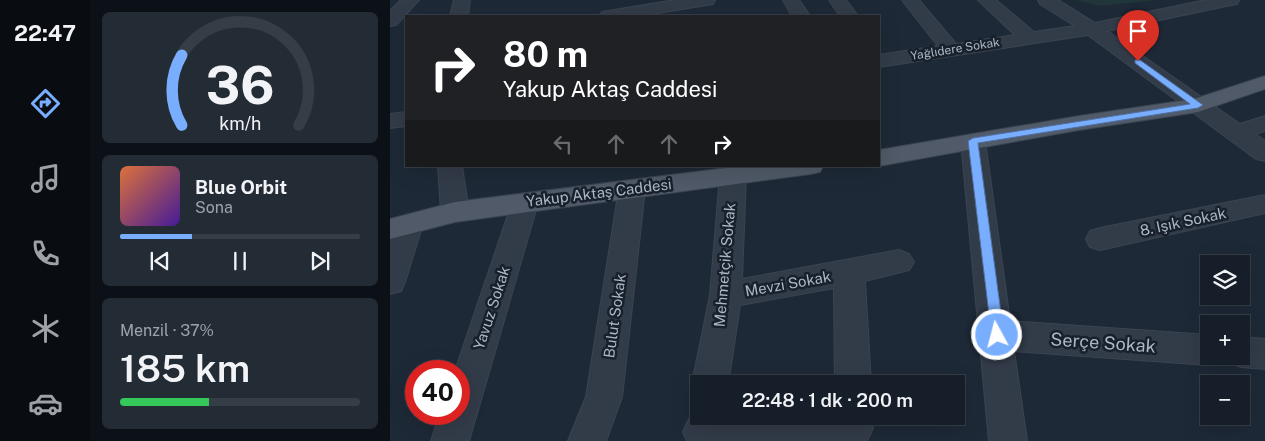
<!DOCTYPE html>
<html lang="tr">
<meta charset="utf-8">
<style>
:root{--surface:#161f29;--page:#232c35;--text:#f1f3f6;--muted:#9ea2a8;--line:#353d46;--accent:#79adfd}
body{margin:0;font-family:"Public Sans",sans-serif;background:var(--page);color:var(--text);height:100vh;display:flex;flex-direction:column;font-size:19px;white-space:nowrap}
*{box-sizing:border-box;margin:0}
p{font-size:16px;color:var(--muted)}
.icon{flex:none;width:28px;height:28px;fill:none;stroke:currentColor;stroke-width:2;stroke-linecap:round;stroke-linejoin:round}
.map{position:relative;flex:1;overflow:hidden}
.drawer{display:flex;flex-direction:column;gap:12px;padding:12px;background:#0c1117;width:300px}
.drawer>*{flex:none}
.hud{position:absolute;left:15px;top:15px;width:475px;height:152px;border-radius:0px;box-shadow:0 5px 20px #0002,0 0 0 1px var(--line);background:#202124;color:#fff;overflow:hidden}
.fabs{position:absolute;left:810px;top:255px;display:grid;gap:10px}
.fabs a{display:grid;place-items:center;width:50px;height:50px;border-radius:0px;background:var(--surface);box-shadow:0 5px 20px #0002,0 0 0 1px var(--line);font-size:25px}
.speed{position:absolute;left:15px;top:360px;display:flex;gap:10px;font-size:25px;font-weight:700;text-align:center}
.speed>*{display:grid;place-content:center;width:65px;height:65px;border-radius:50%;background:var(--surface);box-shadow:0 5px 20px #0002,0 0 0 1px var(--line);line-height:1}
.speed .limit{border:8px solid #d22;background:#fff;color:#111}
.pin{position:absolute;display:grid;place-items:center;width:42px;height:42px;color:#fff;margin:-51px -21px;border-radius:50% 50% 50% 0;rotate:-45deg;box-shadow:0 0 5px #0007}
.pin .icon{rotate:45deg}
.me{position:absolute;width:55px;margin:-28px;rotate:353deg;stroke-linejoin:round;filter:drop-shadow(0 0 4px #0008)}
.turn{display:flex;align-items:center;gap:18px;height:105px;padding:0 15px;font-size:22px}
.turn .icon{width:65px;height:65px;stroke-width:2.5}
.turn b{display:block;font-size:35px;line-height:42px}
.lanes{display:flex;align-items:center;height:48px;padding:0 15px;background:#0003;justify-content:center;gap:25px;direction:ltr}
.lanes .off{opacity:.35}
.big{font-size:38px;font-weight:600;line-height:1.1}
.drawer .tile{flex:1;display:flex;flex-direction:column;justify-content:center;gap:8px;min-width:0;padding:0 18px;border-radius:8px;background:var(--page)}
.drawer .dial{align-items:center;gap:0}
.dial svg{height:130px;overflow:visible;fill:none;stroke:var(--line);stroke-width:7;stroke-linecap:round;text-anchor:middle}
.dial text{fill:var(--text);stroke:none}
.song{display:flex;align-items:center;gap:15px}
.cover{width:60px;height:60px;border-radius:8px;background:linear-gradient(135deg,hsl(20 70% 55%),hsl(260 70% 35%))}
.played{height:5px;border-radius:2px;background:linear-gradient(90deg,var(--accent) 30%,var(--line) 30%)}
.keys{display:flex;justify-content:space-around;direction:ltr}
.charge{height:8px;border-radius:4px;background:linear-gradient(90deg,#34c759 37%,var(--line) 0)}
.trip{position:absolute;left:300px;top:375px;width:275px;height:50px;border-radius:0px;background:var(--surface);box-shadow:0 5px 20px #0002,0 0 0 1px var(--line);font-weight:600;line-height:50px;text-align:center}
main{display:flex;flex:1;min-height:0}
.dock{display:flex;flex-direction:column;width:90px;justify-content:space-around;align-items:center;background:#090c10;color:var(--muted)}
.dock .icon{width:35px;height:35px}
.dock .selected{color:var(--accent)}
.dock b{font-size:22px;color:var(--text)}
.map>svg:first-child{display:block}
.green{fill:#203638}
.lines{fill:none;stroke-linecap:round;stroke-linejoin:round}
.minor-casing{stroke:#3b4451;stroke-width:2}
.major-casing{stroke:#3b4451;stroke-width:2}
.minor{fill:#323b48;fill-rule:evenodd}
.major{fill:#505a68;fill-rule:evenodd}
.route{fill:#79adfd;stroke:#4f70a4}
.labels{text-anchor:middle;stroke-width:5;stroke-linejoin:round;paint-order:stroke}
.far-street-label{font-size:12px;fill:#acb6c5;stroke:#18202c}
.street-label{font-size:15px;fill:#acb6c5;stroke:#18202c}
.near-street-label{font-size:18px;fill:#acb6c5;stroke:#18202c}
</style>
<main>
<nav class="dock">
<b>22:47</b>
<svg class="icon selected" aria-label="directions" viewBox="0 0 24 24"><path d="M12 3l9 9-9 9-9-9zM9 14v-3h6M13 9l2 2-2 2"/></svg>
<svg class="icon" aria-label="music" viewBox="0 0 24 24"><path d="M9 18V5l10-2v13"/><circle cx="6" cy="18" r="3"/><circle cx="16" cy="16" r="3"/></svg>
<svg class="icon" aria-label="phone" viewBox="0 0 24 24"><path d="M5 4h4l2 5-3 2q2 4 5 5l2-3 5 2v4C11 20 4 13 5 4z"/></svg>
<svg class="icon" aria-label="climate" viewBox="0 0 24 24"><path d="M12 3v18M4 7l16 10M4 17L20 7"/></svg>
<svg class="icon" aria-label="car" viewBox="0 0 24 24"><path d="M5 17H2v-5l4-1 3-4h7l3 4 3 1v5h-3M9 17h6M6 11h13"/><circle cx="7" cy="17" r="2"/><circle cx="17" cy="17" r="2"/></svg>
</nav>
<section class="drawer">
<div class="tile dial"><svg viewBox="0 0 100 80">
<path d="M14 69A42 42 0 1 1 86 69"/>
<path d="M14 69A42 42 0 0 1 14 26" stroke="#79adfd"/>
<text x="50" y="56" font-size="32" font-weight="700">36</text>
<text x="50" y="72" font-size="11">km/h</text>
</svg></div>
<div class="tile">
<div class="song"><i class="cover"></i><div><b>Blue Orbit</b><p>Sona</p></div></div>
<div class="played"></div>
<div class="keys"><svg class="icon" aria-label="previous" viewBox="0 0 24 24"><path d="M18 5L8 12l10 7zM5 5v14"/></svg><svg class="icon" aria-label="pause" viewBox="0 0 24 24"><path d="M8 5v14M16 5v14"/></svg><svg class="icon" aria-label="next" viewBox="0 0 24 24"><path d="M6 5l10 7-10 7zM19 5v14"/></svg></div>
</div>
<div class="tile"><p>Menzil · 37%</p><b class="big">185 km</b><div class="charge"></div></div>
</section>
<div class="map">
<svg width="875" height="441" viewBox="0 0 875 441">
<rect width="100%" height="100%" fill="#1e2937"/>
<path class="green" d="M685,0H767L711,6Z"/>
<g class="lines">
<g class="minor-casing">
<path id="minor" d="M11,0H29L6,25L0,26V11Z
M64,0H80L78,16H60Z
M285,0H325L323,4L317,5L249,16H209L212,12L218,11Z
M393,0H409L420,16H402Z
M439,0H456L468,16H450Z
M512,0H529L566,44L625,35L588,0H606L644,32L685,26L650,4L648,0H668L705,23L816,0H849L847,4L841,5L717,31L850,124L875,116V131L865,134L875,141V161L866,159L698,35L489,67V55L548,46Z
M16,112V126L0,128V114Z
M583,134L591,136L595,141L620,321L819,335V356H833L831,361L819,365L624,351L637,441H599L571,141L575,136Z
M48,166H72L79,212L75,219L65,222L55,219L51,212Z
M343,167L352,170L356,176L352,279L509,250L519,254L524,262L519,270L475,281L481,384H445L444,288L350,305L338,384H309L308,396L302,384L320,295L330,176L334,170Z
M242,180L251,183L255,189L232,397L216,441H178L196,397L229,189L233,183Z
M135,194L144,196L148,203L79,441H41L50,414H69V371H65L122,203L126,196Z
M875,195V213L710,250L700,247L696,239L700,231L710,228Z
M19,214L29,217L33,224L15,282L11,291L0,294V239L9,217Z
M851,337L875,339V369L851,367L839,363L836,356H851Z
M309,415V416H478L483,428L477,441H297L293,432L299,419Z"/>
</g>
<g class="major-casing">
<path id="major" d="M875,76V89L808,112L689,130L489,166V150L689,116L804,99Z
M353,166H433L430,172L421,174L65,222L0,239V219L65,202Z"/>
</g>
<use href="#minor" class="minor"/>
<use href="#major" class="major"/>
</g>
<path class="route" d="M745,60H750L813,105L808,108L588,143L614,335L612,339L607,341L602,339L578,141L583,138L800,104L745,63Z"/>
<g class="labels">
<g class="far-street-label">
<text transform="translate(565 49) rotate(-9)" y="4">Yağlıdere Sokak</text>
</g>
<g class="street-label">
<text transform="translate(209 193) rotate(-7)" y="5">Yakup Aktaş Caddesi</text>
<text transform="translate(793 222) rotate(-12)" y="5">8. Işık Sokak</text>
<text transform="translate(335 265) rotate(-85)" y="5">Mehmetçik Sokak</text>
<text transform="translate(398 284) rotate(-10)" y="5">Mevzi Sokak</text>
<text transform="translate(102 308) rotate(-72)" y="5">Yavuz Sokak</text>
<text transform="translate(225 316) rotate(-82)" y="5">Bulut Sokak</text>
</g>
<g class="near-street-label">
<text transform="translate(713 343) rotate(4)" y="6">Serçe Sokak</text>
</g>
</g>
</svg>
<div class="fabs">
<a><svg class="icon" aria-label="layers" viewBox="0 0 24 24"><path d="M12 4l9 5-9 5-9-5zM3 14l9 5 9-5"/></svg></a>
<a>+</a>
<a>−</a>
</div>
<div class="speed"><div class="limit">40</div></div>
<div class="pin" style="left:748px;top:61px;background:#d93025"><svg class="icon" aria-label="arrive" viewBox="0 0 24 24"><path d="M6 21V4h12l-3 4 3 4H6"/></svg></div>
<svg class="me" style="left:607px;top:335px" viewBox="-20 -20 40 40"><circle r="17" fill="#79adfd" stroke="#fff" stroke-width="3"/><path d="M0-11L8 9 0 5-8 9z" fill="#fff"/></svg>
<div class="trip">22:48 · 1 dk · 200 m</div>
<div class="hud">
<div class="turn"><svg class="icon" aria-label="right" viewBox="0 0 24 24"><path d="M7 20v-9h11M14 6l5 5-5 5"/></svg><div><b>80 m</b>Yakup Aktaş Caddesi</div></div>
<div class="lanes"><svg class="icon off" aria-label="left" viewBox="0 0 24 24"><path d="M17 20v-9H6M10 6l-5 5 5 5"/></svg><svg class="icon off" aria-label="ahead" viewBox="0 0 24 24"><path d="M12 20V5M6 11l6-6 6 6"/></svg><svg class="icon off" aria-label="ahead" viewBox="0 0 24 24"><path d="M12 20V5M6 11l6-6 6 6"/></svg><svg class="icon" aria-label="right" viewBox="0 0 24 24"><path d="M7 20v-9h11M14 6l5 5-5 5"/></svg></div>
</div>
</div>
</main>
